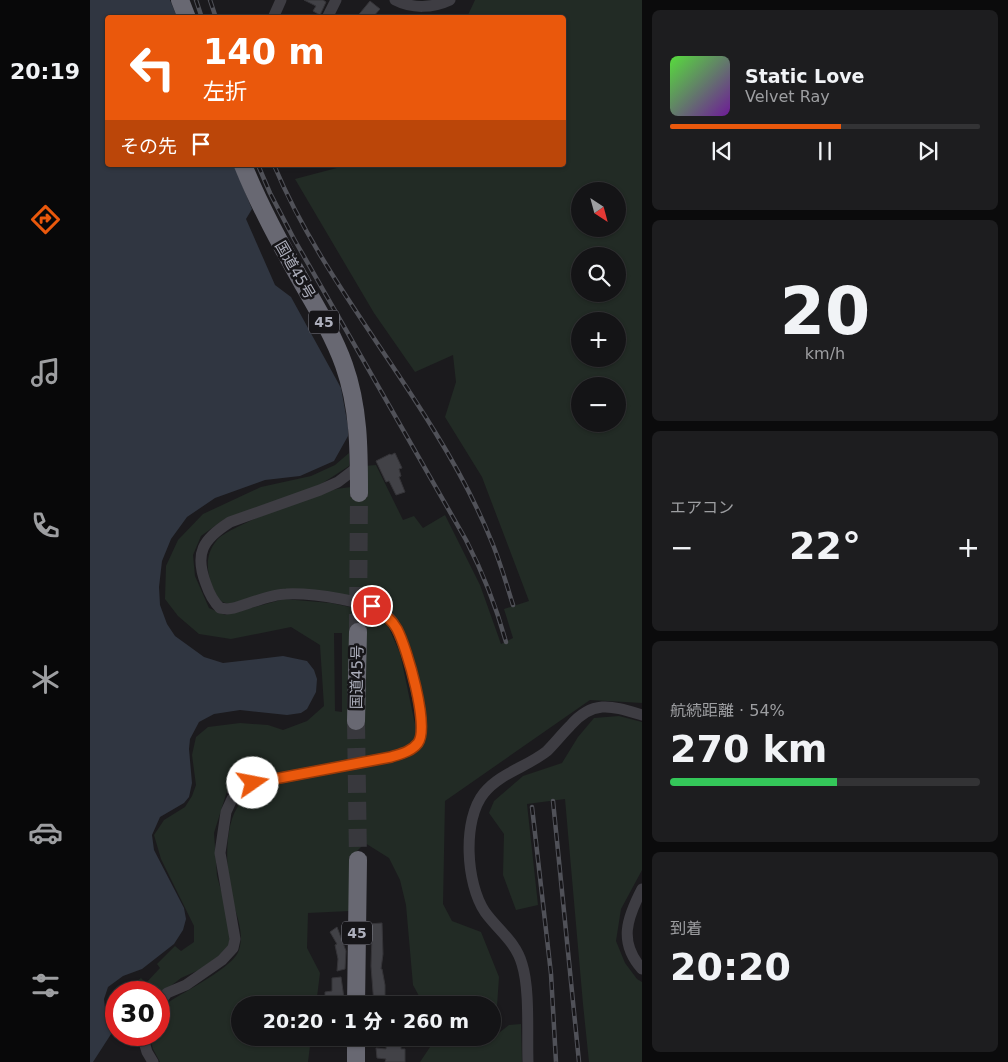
<!DOCTYPE html>
<html lang="ja">
<meta charset="utf-8">
<style>
:root{--surface:#141416;--page:#1d1d1f;--text:#f1f3f6;--muted:#9d9ea1;--line:#333335;--accent:#ea580c}
body{margin:0;font-family:"DejaVu Sans","Noto Sans JP",sans-serif;background:var(--page);color:var(--text);height:100vh;display:flex;flex-direction:column;font-size:19px;white-space:nowrap}
*{box-sizing:border-box;margin:0}
p{font-size:16px;color:var(--muted)}
.icon{flex:none;width:28px;height:28px;fill:none;stroke:currentColor;stroke-width:2;stroke-linecap:round;stroke-linejoin:round}
.map{position:relative;flex:1;overflow:hidden}
.panel{display:flex;flex-direction:column;gap:10px;padding:10px;background:#0b0b0c;width:366px}
.panel>*{flex:none}
.top-card{position:absolute;left:15px;top:15px;width:461px;height:152px;border-radius:5px;box-shadow:0 1px 4px #0004,0 0 0 1px var(--line);background:#ea580c;color:#fff;overflow:hidden}
.needle{width:32px;rotate:144deg}
.controls{position:absolute;left:481px;top:182px;display:grid;gap:10px}
.controls a{display:grid;place-items:center;width:55px;height:55px;border-radius:50%;background:var(--surface);box-shadow:0 1px 4px #0004,0 0 0 1px var(--line);font-size:25px}
.speed{position:absolute;left:15px;top:981px;display:flex;gap:10px;font-size:25px;font-weight:700;text-align:center}
.speed>*{display:grid;place-content:center;width:65px;height:65px;border-radius:50%;background:var(--surface);box-shadow:0 1px 4px #0004,0 0 0 1px var(--line);line-height:1}
.speed .limit{border:8px solid #d22;background:#fff;color:#111}
.pin{position:absolute;display:grid;place-items:center;width:42px;height:42px;color:#fff;margin:-21px;border:2px solid #fff;border-radius:50%;box-shadow:0 1px 5px #0007}
.me{position:absolute;width:55px;margin:-28px;rotate:78deg;stroke-linejoin:round;filter:drop-shadow(0 0 4px #0008)}
.turn{display:flex;align-items:center;gap:18px;height:105px;padding:0 15px;font-size:22px}
.turn .icon{width:65px;height:65px;stroke-width:2.5}
.turn b{display:block;font-size:35px;line-height:42px}
.then{display:flex;align-items:center;height:48px;padding:0 15px;background:#0003;gap:10px;font-size:19px}
.big{font-size:38px;font-weight:800;line-height:1.1}
.panel .card{flex:1;display:flex;flex-direction:column;justify-content:center;gap:8px;min-width:0;padding:0 18px;border-radius:8px;background:var(--page)}
.panel .dial{align-items:center;gap:0}
.dial b{font-size:65px;line-height:1}
.song{display:flex;align-items:center;gap:15px}
.cover{width:60px;height:60px;border-radius:8px;background:linear-gradient(135deg,hsl(110 70% 55%),hsl(280 70% 35%))}
.played{height:5px;border-radius:2px;background:linear-gradient(90deg,var(--accent) 55%,var(--line) 55%)}
.keys{display:flex;justify-content:space-around;direction:ltr}
.heat{display:flex;justify-content:space-between;align-items:center;font-size:28px;direction:ltr}
.charge{height:8px;border-radius:4px;background:linear-gradient(90deg,#34c759 54%,var(--line) 0)}
.trip{position:absolute;left:141px;top:996px;width:270px;height:50px;border-radius:25px;background:var(--surface);box-shadow:0 1px 4px #0004,0 0 0 1px var(--line);font-weight:800;line-height:50px;text-align:center}
main{display:flex;flex:1;min-height:0}
.tabs{display:flex;flex-direction:column;width:90px;justify-content:space-around;align-items:center;background:#080809;color:var(--muted)}
.tabs .icon{width:35px;height:35px}
.tabs .on{color:var(--accent)}
.tabs b{font-size:22px;color:var(--text)}
.map>svg:first-child{display:block}
.green{fill:#222b25;fill-rule:evenodd}
.water{fill:#303641}
.building{fill:#424247;stroke:#353438}
.lines{fill:none;stroke-linecap:round;stroke-linejoin:round}
.highway-tunnel{stroke:#38383d;stroke-width:18;stroke-dasharray:18 9;stroke-linecap:butt}
.minor{stroke:#3e3d43;stroke-width:11}
.highway{stroke:#686872;stroke-width:18}
.rail-casing{stroke:#505158;stroke-width:4.5}
.rail{stroke:#161518;stroke-width:2.5;stroke-dasharray:8;stroke-linecap:butt}
.route-casing{stroke:#983908;stroke-width:12}
.route{stroke:#ea580c;stroke-width:9}
.labels{text-anchor:middle;stroke-width:5;stroke-linejoin:round;paint-order:stroke}
.shield{fill:#161518;stroke:#80818b;stroke-width:1}
.shield-label{font-size:14px;font-weight:bold;fill:#adafbc}
.street-label{font-size:15px;fill:#adafbc;stroke:#161518}
</style>
<main>
<nav class="tabs">
<b>20:19</b>
<svg class="icon on" aria-label="directions" viewBox="0 0 24 24"><path d="M12 3l9 9-9 9-9-9zM9 14v-3h6M13 9l2 2-2 2"/></svg>
<svg class="icon" aria-label="music" viewBox="0 0 24 24"><path d="M9 18V5l10-2v13"/><circle cx="6" cy="18" r="3"/><circle cx="16" cy="16" r="3"/></svg>
<svg class="icon" aria-label="phone" viewBox="0 0 24 24"><path d="M5 4h4l2 5-3 2q2 4 5 5l2-3 5 2v4C11 20 4 13 5 4z"/></svg>
<svg class="icon" aria-label="climate" viewBox="0 0 24 24"><path d="M12 3v18M4 7l16 10M4 17L20 7"/></svg>
<svg class="icon" aria-label="car" viewBox="0 0 24 24"><path d="M5 17H2v-5l4-1 3-4h7l3 4 3 1v5h-3M9 17h6M6 11h13"/><circle cx="7" cy="17" r="2"/><circle cx="17" cy="17" r="2"/></svg>
<svg class="icon" aria-label="filters" viewBox="0 0 24 24"><path d="M4 7h16M4 17h16"/><circle cx="9" cy="7" r="2"/><circle cx="15" cy="17" r="2"/></svg>
</nav>
<div class="map">
<svg width="552" height="1062" viewBox="0 0 552 1062">
<rect width="100%" height="100%" fill="#1b1a1d"/>
<path class="green" d="M385,0H552V703L500,700L355,801L353,904L362,921L391,932L409,977L405,1036L419,1025L431,1024L432,1062H330L340,1047V1038H402V1005H334L323,985L316,905L310,880L299,858L275,843L261,857L260,911L218,913L217,948L230,973L226,1005H150V1038H221L218,1062H70L63,1049L59,1035H69V1013C72,1009 75,1005 79,1002C95,991 144,967 149,950C155,931 145,913 141,894C136,868 133,824 151,802C157,794 168,789 177,785L330,747L336,738L333,704L325,663L321,648L303,613L288,603L240,593L147,605C128,603 128,600 121,583C116,567 116,553 127,540C137,527 224,494 243,490C249,488 255,488 262,487L274,466L286,465L313,520L324,516L333,528L355,515L390,585L411,644L423,638L414,609L439,601L392,477L355,417L366,382L363,355L325,372L284,313L205,179L258,165H474V18L377,17ZM490,191H528V229H490ZM490,256H528V294H490ZM490,321H528V359H490ZM490,386H528V424H490Z
M259,453V466L222,490L133,520L111,536L103,555L105,576L119,608L135,615L194,599L241,603L279,611L298,626L310,653L326,729L325,741L316,750L153,782L137,791L124,833L127,876L138,915L141,934L138,946L129,956L109,970L91,978L69,995V992H32L51,978L56,983L70,968L67,964L85,946L91,951L104,942V926L71,859L64,835L74,820L95,807L102,796L106,785L102,755L106,737L118,727L150,723L178,725L193,730L217,721L234,706L230,645L201,627L141,639L109,634L88,616L75,599L76,566L88,540L113,514L171,487L221,476L245,465ZM244,633H252V712L245,711Z
M529,716L552,722V870L531,909L526,941L535,963L547,979L552,982V1062H499L493,1004L475,799L437,804L448,905L426,910L413,875L414,834L399,813L404,801L433,776L472,763L488,737L504,718Z"/>
<path class="water" d="M0,0H80L87,17L18,18V165H144L162,209L156,219L185,285L201,297L251,388L258,426V436L244,461L210,476L175,480L125,498L97,517L81,539L72,561L69,587L70,605L77,624L85,636L114,657L133,663L193,656L217,661L224,670L227,679L226,692L217,709L211,713L197,715L150,710L124,714L109,722L100,739L99,749L102,783L99,797L94,803L70,817L62,835L64,850L94,908L96,919L93,930L84,944L52,969L33,976L18,987L14,999L17,1026L23,1031L3,1062H0Z"/>
<path class="building" d="M214,0H233L236,2L230,15L223,11L226,6Z
M280,1L290,9L282,18H266Z
M305,453L312,468L309,469L311,476L309,477L315,492L306,495L299,481L296,482L286,461L300,454L301,455Z
M292,923L293,954L291,969H292L295,985V1005H284L281,966L282,935H278V924Z
M247,927L256,951L255,969L247,971L248,959L245,945L247,944L240,932Z
M251,977L255,1005H248V1001L235,1003V992L242,991V978Z
M297,1038H311V1049H315V1062H295L296,1059L287,1058L286,1048L296,1049Z"/>
<g class="lines">
<path class="highway-tunnel" d="M268,632L269,493
M266,721L268,860"/>
<path class="minor" d="M305,0C322,9 343,8 360,0
M183,18L191,0
M237,18L246,0
M552,889C537,918 528,942 552,969
M69,1003L77,993L96,985L132,960L143,948L145,939L130,853L136,812L142,799L152,789L163,783L301,757C310,754 321,752 328,743C340,727 314,631 299,617C280,600 221,593 196,594C182,594 158,604 144,608L137,609L130,608C123,601 119,593 116,584C104,553 113,539 140,522L230,490L248,482L269,466
M52,1035L57,1052L63,1062
M438,1062C437,1034 440,989 432,964C426,942 408,930 395,912C376,884 372,820 394,793C410,773 437,767 457,751C465,743 472,734 480,726C503,699 522,706 552,715"/>
<path class="highway" d="M90,0L97,18
M153,165C170,207 191,245 213,284C228,310 244,337 254,365C269,407 269,450 269,493
M266,721L268,632
M266,1005L268,860
M266,1062V1038"/>
<g class="rail-casing">
<path id="rail" d="M106,0L112,18
M120,0L126,18
M168,165L180,193L204,239L376,540C393,573 406,606 416,642
M184,165C224,261 291,343 345,432C366,466 386,503 401,540C410,561 416,583 423,605
M463,801L489,1062
M442,807L461,974L466,1062"/>
</g>
<use href="#rail" class="rail"/>
</g>
<g class="lines">
<g class="route-casing">
<path id="route" d="M163,783L301,757C310,754 321,752 328,743C340,727 317,648 307,629C301,618 292,613 282,606"/>
</g>
<use href="#route" class="route"/>
</g>
<g class="labels">
<g class="shield">
<rect x="219" y="310.5" width="30" height="23" rx="4"/>
<rect x="252" y="921.5" width="30" height="23" rx="4"/>
</g>
<g class="shield-label">
<text x="234" y="327">45</text>
<text x="267" y="938">45</text>
</g>
<g class="street-label">
<text transform="translate(205 270) rotate(60)" y="5">国道45号</text>
<text transform="translate(267 677) rotate(-89)" y="5">国道45号</text>
</g>
</g>
</svg>
<div class="controls">
<a><svg class="needle" viewBox="-14 -14 28 28"><path d="M0-13l5 13h-10z" fill="#e53935"/><path d="M0 13l5-13h-10z" fill="#9d9ea1"/></svg></a>
<a><svg class="icon" aria-label="search" viewBox="0 0 24 24"><circle cx="10" cy="10" r="6"/><path d="M15 15l6 6"/></svg></a>
<a>+</a>
<a>−</a>
</div>
<div class="speed"><div class="limit">30</div></div>
<div class="pin" style="left:282px;top:606px;background:#d93025"><svg class="icon" aria-label="arrive" viewBox="0 0 24 24"><path d="M6 21V4h12l-3 4 3 4H6"/></svg></div>
<svg class="me" style="left:163px;top:783px" viewBox="-20 -20 40 40"><circle r="19" fill="#fff"/><path d="M0-13L10 11 0 6-10 11z" fill="#ea580c"/></svg>
<div class="trip">20:20 · 1 分 · 260 m</div>
<div class="top-card">
<div class="turn"><svg class="icon" aria-label="left" viewBox="0 0 24 24"><path d="M17 20v-9H6M10 6l-5 5 5 5"/></svg><div><b>140 m</b>左折</div></div>
<div class="then">その先<svg class="icon" aria-label="arrive" viewBox="0 0 24 24"><path d="M6 21V4h12l-3 4 3 4H6"/></svg></div>
</div>
</div>
<section class="panel">
<div class="card">
<div class="song"><i class="cover"></i><div><b>Static Love</b><p>Velvet Ray</p></div></div>
<div class="played"></div>
<div class="keys"><svg class="icon" aria-label="previous" viewBox="0 0 24 24"><path d="M18 5L8 12l10 7zM5 5v14"/></svg><svg class="icon" aria-label="pause" viewBox="0 0 24 24"><path d="M8 5v14M16 5v14"/></svg><svg class="icon" aria-label="next" viewBox="0 0 24 24"><path d="M6 5l10 7-10 7zM19 5v14"/></svg></div>
</div>
<div class="card dial"><b>20</b><p>km/h</p></div>
<div class="card"><p>エアコン</p>
<div class="heat"><a>−</a><b class="big">22°</b><a>+</a></div>
</div>
<div class="card"><p>航続距離 · 54%</p><b class="big">270 km</b><div class="charge"></div></div>
<div class="card"><p>到着</p><b class="big">20:20</b></div>
</section>
</main>
